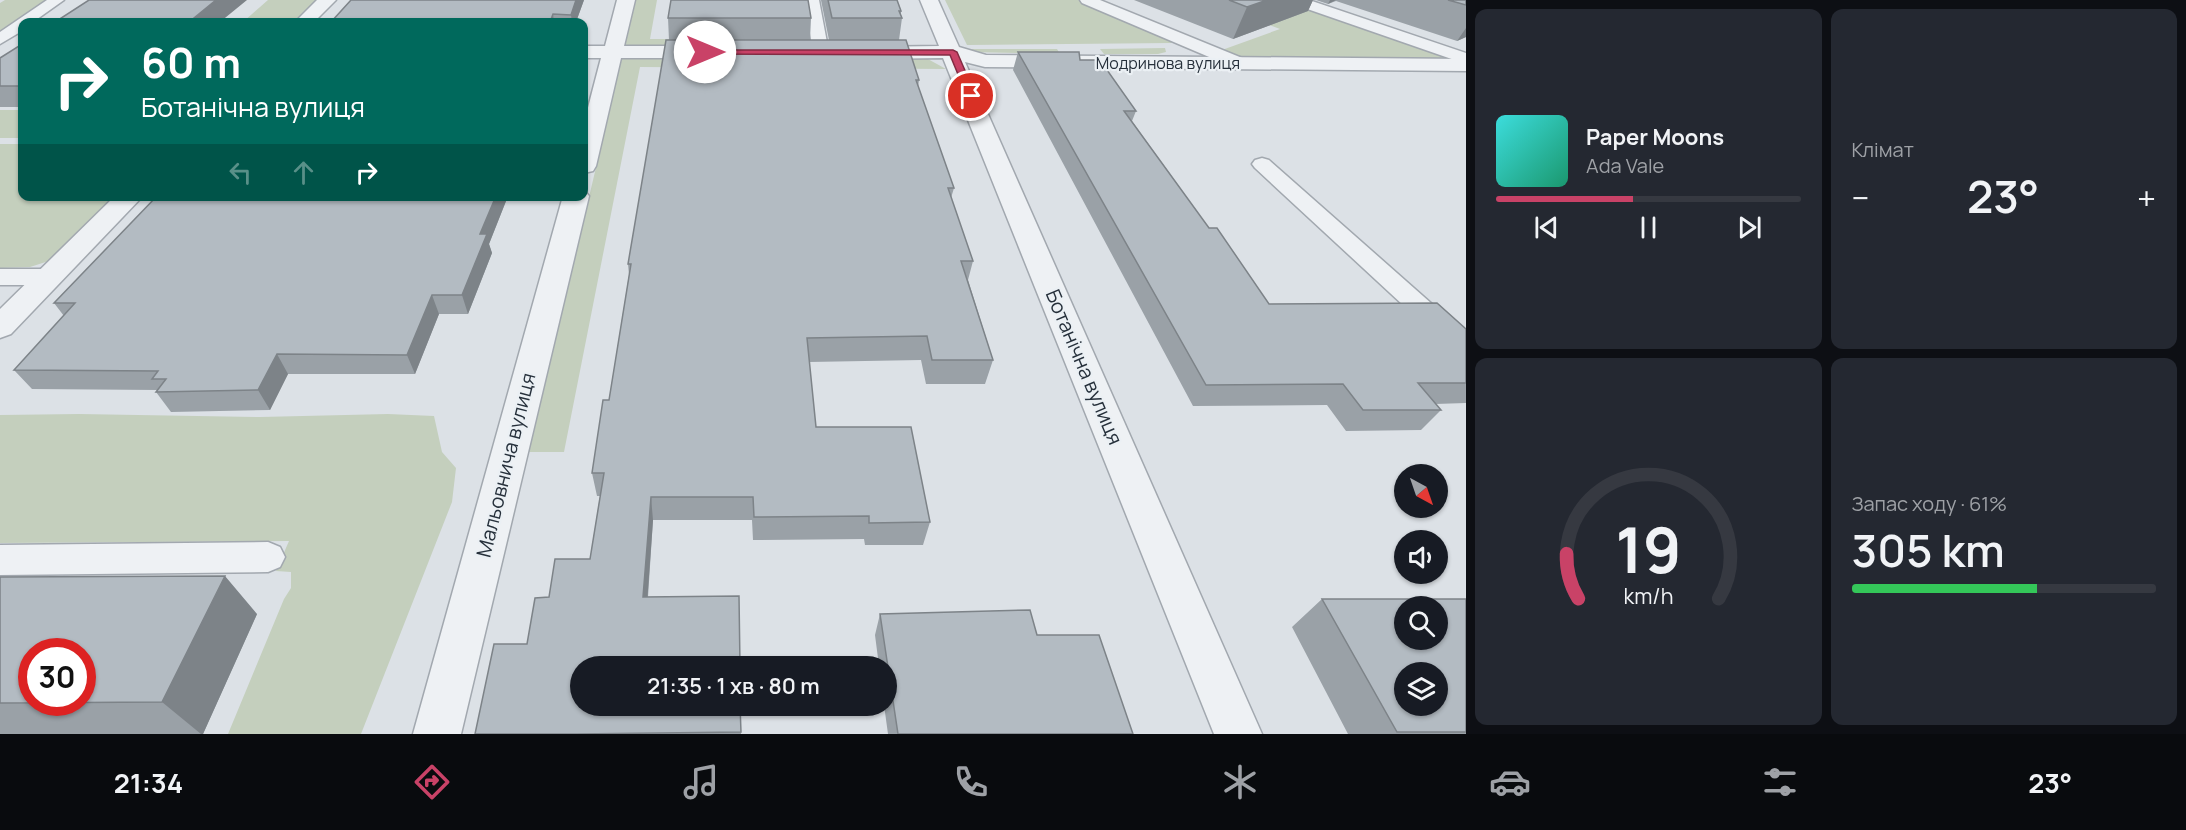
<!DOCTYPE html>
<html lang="uk">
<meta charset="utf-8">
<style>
:root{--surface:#171b24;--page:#242831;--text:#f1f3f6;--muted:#9ea1a6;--line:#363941;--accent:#c94267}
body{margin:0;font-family:Manrope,sans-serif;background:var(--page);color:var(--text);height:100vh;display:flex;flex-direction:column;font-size:22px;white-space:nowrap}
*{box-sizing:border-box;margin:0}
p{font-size:20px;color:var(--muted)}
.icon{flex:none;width:33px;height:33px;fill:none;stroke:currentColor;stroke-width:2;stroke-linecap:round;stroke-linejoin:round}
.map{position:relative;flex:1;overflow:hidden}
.panel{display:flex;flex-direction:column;gap:9px;padding:9px;background:#0d0f14;width:720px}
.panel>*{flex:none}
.top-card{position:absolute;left:18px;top:18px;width:570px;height:183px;border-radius:12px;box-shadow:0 2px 4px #0004;background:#00695c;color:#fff;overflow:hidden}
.needle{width:39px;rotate:140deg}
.fabs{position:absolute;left:1394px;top:464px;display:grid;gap:12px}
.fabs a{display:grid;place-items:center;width:54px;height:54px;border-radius:50%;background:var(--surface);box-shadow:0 2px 4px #0004;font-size:30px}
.speed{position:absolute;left:18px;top:638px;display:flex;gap:12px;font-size:30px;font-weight:700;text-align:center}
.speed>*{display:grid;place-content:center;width:78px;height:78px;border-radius:50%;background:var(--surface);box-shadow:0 2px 4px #0004;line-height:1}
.speed .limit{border:9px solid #d22;background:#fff;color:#111}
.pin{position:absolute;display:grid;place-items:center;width:51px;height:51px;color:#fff;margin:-26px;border:3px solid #fff;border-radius:50%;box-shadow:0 2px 6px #0007}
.me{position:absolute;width:66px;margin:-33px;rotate:90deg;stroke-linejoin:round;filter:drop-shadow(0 0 4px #0008)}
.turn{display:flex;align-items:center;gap:21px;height:126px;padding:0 24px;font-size:27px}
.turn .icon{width:78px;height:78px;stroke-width:2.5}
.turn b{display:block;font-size:42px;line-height:51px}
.lanes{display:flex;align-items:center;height:57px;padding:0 24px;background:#0003;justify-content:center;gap:30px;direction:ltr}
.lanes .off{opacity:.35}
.big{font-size:45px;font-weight:600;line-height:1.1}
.panel .card{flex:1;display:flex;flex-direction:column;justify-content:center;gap:9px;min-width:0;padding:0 21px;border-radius:12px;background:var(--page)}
.panel .dial{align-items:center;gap:0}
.dial svg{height:156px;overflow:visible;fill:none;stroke:var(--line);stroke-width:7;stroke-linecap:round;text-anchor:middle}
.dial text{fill:var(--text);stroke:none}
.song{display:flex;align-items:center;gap:18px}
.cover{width:72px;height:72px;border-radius:9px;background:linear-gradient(135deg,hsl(180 70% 55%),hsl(160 70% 35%))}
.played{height:6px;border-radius:3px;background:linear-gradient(90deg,var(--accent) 45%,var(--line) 45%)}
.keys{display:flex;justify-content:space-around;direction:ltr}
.heat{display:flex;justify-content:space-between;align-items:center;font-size:33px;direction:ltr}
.charge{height:9px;border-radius:4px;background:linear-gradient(90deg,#34c759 61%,var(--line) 0)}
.panel .tiles{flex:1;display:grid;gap:9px;grid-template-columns:repeat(2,1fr)}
.trip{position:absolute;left:570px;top:656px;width:327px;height:60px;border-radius:30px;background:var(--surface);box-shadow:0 2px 4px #0004;font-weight:600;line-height:60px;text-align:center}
.tab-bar{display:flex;height:96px;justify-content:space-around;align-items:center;background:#090b0e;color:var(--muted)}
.tab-bar .icon{width:42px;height:42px}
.tab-bar .active{color:var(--accent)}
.tab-bar b{font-size:27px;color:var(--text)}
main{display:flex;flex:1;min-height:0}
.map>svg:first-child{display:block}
.green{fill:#c4cfbd}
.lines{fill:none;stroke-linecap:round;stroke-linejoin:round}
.lane-casing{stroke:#a2a8af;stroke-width:3}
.street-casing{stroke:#a2a8af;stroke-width:3}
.lane{fill:#eef1f4;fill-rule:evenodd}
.street{fill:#eef1f4;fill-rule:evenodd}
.wall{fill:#9aa1a7}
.shaded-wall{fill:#7d8388}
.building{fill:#b3bbc2;stroke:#7d8388;stroke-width:1.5;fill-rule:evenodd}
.route{fill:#c94267;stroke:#832b43;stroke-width:1.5}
.labels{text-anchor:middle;stroke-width:4.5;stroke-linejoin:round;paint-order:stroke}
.far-street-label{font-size:16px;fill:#26303b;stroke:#ebf0f4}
.street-label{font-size:20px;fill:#26303b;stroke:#ebf0f4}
</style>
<main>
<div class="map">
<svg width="1466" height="734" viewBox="0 0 1466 734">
<rect width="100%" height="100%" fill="#dce1e6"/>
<path class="green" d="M5,0H50L0,35V3Z
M268,0H316L293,22H243Z
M636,0H657L650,39H780L805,0L810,45H625Z
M945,0H1078L1166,37L1172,43L967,45Z
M1202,0H1286L1464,62L1245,60L1222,50L1280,29Z
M1165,48L1166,52L1158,54H1104L1100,49Z
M972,49H1057L1060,54L968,52Z
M622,57L926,58L946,69L640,67L564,452H529Z
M0,110H22V138H0Z
M0,144H22V196L119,197L52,260L30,267L0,268Z
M79,414L260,417L388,414L434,416L442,452L456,468L452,502L361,734H228L284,599L291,588V572L276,571L289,541L0,543V415Z"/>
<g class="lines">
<g class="lane-casing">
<path id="lane" d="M47,0H64L33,22H22V31L0,44V32Z
M805,0H819L829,53L827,56L821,58L813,53Z
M1080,0H1100L1247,60L1249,64L1247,68H1235L1082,3Z
M1288,0H1309L1466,53V64L1290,3Z
M1262,158L1269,160L1466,334V358L1457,355L1255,168L1252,164L1255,160Z
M0,269H50L58,272L62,277L58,282L50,285H0Z
M268,542L280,547L285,557L280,567L268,572L0,575V545Z"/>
</g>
<g class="street-casing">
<path id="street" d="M317,0H336L314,22H295Z
M617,0H635L624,46H709L716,48L719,52L716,56L709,58H621L596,166L593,171L584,173V123L601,58H584V46H605Z
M920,0H938L959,47L986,55L1466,59V71L985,67L965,62L1262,734H1214L943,58L866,59L859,57L856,53L859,49L866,47L939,46Z
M584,190L589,196L461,734H413L563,196H584Z
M115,196H143L11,334L0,338V309Z"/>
</g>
<use href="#lane" class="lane"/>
<use href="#street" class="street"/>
</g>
<path class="wall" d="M584,0L576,22H331Z
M821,0H897L901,11V15L902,18L899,40L919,80L918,87L954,188L951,198L973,261L968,280L993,360L985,384H926L921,360L809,362L816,427L930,522L923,545H865L864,539L753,540L752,520H653L648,597L740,705L741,734H475L527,644L549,597L590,559L600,496H597L592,473L609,400L629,275L628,264L669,40L668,18H811L810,40H829Z
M1134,0H1313L1308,11L1233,39Z
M1316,0H1466V37L1457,41L1336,1L1328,4Z
M22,44V107H0V58Z
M1018,52L1080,60L1136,111L1132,121L1209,228L1269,304L1466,329V403L1435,404L1441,410L1421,430L1346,431L1327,405L1193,406L1013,70Z
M157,196H508L489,244L492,253L468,314H439L415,374H288L270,410L171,412L156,392L158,390L32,389L14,370L64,316L54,303Z
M0,577L257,614L203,734H0Z
M1322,599H1466V734H1348L1292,627Z
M880,614L1037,635L1133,734H888L884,705H886V666H879L875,635Z"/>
<path class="shaded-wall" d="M216,0H247L220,22H189Z
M576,0H584L576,22H572L571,15Z
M1267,0H1313L1308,11L1233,39L1247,7Z
M1330,0H1336L1328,4Z
M553,14L554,22H550Z
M1466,28V37L1457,41Z
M496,196H508L489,244L492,253L468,314L462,295L480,234Z
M432,295L439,314L415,374L407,355Z
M277,354L288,374L270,410L258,390Z
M651,497L653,520L646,618L643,597Z
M225,576L257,614L203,734H201L162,702Z"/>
<path class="building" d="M89,0H216L189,22H55Z
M351,0H576L571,15L553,14L550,22H331Z
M671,0H808L811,18H668Z
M828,0H897L901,11H899L902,18H832Z
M1229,0H1267L1247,7Z
M1448,0H1466V5Z
M666,40H906L919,80H916L954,188H948L973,261H961L993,360H932L927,336L807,338L816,427H911L930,522L869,523V516L754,517L753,497H651L643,597L739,596L740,666H580V705H740L741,732L576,734H475L494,644H527L535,598L549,597L555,559H590L604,473H592L603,400H609L631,264H628Z
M22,44V86H0V58Z
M1018,52H1079L1080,60H1100L1136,111H1124L1209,228H1217L1269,304L1437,303L1466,329V383H1418L1441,410H1363L1343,384L1206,385Z
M157,196H496L480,234H487L462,295H432L407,355L277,354L258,390L156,392L166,379H152L158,371L14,370L75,303H54Z
M225,576L162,702L0,703V577ZM32,651H82V702H32Z
M1322,599H1466V732H1397ZM1404,606H1437V639H1404ZM1404,672H1437V705H1404Z
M1030,610L1037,635H1099L1133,734H898L880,614Z"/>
<path class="route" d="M705,50H953L957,52L976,96L971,99L967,96L950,55L702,54V51Z"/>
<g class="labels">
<g class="far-street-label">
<text x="1168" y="69">Модринова вулиця</text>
</g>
<g class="street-label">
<text transform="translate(1084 367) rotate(67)" y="7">Ботанічна вулиця</text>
<text transform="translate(506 465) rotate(-76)" y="7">Мальовнича вулиця</text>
</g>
</g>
</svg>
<div class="fabs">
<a><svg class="needle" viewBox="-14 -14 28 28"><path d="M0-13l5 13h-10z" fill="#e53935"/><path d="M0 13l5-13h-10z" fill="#9ea1a6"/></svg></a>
<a><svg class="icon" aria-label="sound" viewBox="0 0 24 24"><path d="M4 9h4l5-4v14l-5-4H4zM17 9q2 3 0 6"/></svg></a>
<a><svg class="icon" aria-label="search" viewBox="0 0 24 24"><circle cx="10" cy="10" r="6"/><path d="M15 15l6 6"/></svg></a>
<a><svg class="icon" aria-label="layers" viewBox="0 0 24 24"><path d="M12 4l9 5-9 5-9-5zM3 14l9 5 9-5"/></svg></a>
</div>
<div class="speed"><div class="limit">30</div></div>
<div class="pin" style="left:971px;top:96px;background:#d93025"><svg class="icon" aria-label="arrive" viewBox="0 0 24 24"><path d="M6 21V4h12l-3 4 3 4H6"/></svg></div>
<svg class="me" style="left:705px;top:52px" viewBox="-20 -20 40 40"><circle r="19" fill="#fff"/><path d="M0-13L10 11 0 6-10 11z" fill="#c94267"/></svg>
<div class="trip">21:35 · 1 хв · 80 m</div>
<div class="top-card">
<div class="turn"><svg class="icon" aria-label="right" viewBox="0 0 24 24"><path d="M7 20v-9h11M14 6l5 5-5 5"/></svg><div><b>60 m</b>Ботанічна вулиця</div></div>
<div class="lanes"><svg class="icon off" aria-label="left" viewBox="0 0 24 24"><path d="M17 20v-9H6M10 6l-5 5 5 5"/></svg><svg class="icon off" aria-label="ahead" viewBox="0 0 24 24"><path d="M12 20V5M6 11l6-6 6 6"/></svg><svg class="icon" aria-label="right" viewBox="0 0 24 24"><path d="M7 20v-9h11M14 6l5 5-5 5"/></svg></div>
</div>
</div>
<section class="panel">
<div class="tiles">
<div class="card">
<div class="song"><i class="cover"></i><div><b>Paper Moons</b><p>Ada Vale</p></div></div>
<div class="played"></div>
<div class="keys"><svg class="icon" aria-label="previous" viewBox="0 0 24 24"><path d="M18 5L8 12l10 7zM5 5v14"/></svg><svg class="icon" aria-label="pause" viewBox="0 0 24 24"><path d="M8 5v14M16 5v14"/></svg><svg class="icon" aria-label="next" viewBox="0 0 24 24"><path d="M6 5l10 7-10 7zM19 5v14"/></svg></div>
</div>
<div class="card"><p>Клімат</p>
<div class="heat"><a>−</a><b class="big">23°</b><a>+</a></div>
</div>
<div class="card dial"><svg viewBox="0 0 100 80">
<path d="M14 69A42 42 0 1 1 86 69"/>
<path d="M14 69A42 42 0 0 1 8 46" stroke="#c94267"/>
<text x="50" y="56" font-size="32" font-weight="700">19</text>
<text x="50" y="72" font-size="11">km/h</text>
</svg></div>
<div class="card"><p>Запас ходу · 61%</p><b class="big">305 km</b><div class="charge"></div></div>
</div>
</section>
</main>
<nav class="tab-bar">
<b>21:34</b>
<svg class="icon active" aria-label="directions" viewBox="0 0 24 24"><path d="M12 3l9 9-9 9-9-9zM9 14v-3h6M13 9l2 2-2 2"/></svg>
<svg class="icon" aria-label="music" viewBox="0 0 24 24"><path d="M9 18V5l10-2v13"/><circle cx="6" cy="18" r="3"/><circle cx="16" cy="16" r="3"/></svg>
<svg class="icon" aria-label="phone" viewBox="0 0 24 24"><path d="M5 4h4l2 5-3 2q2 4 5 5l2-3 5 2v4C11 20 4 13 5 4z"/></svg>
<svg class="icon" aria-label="climate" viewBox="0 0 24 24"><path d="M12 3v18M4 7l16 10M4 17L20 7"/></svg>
<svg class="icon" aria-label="car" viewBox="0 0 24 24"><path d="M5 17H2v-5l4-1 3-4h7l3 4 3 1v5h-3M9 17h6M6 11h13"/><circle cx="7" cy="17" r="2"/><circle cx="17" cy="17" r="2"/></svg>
<svg class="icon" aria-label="filters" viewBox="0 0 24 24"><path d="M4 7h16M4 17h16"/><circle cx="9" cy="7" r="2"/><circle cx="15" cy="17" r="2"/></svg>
<b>23°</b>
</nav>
